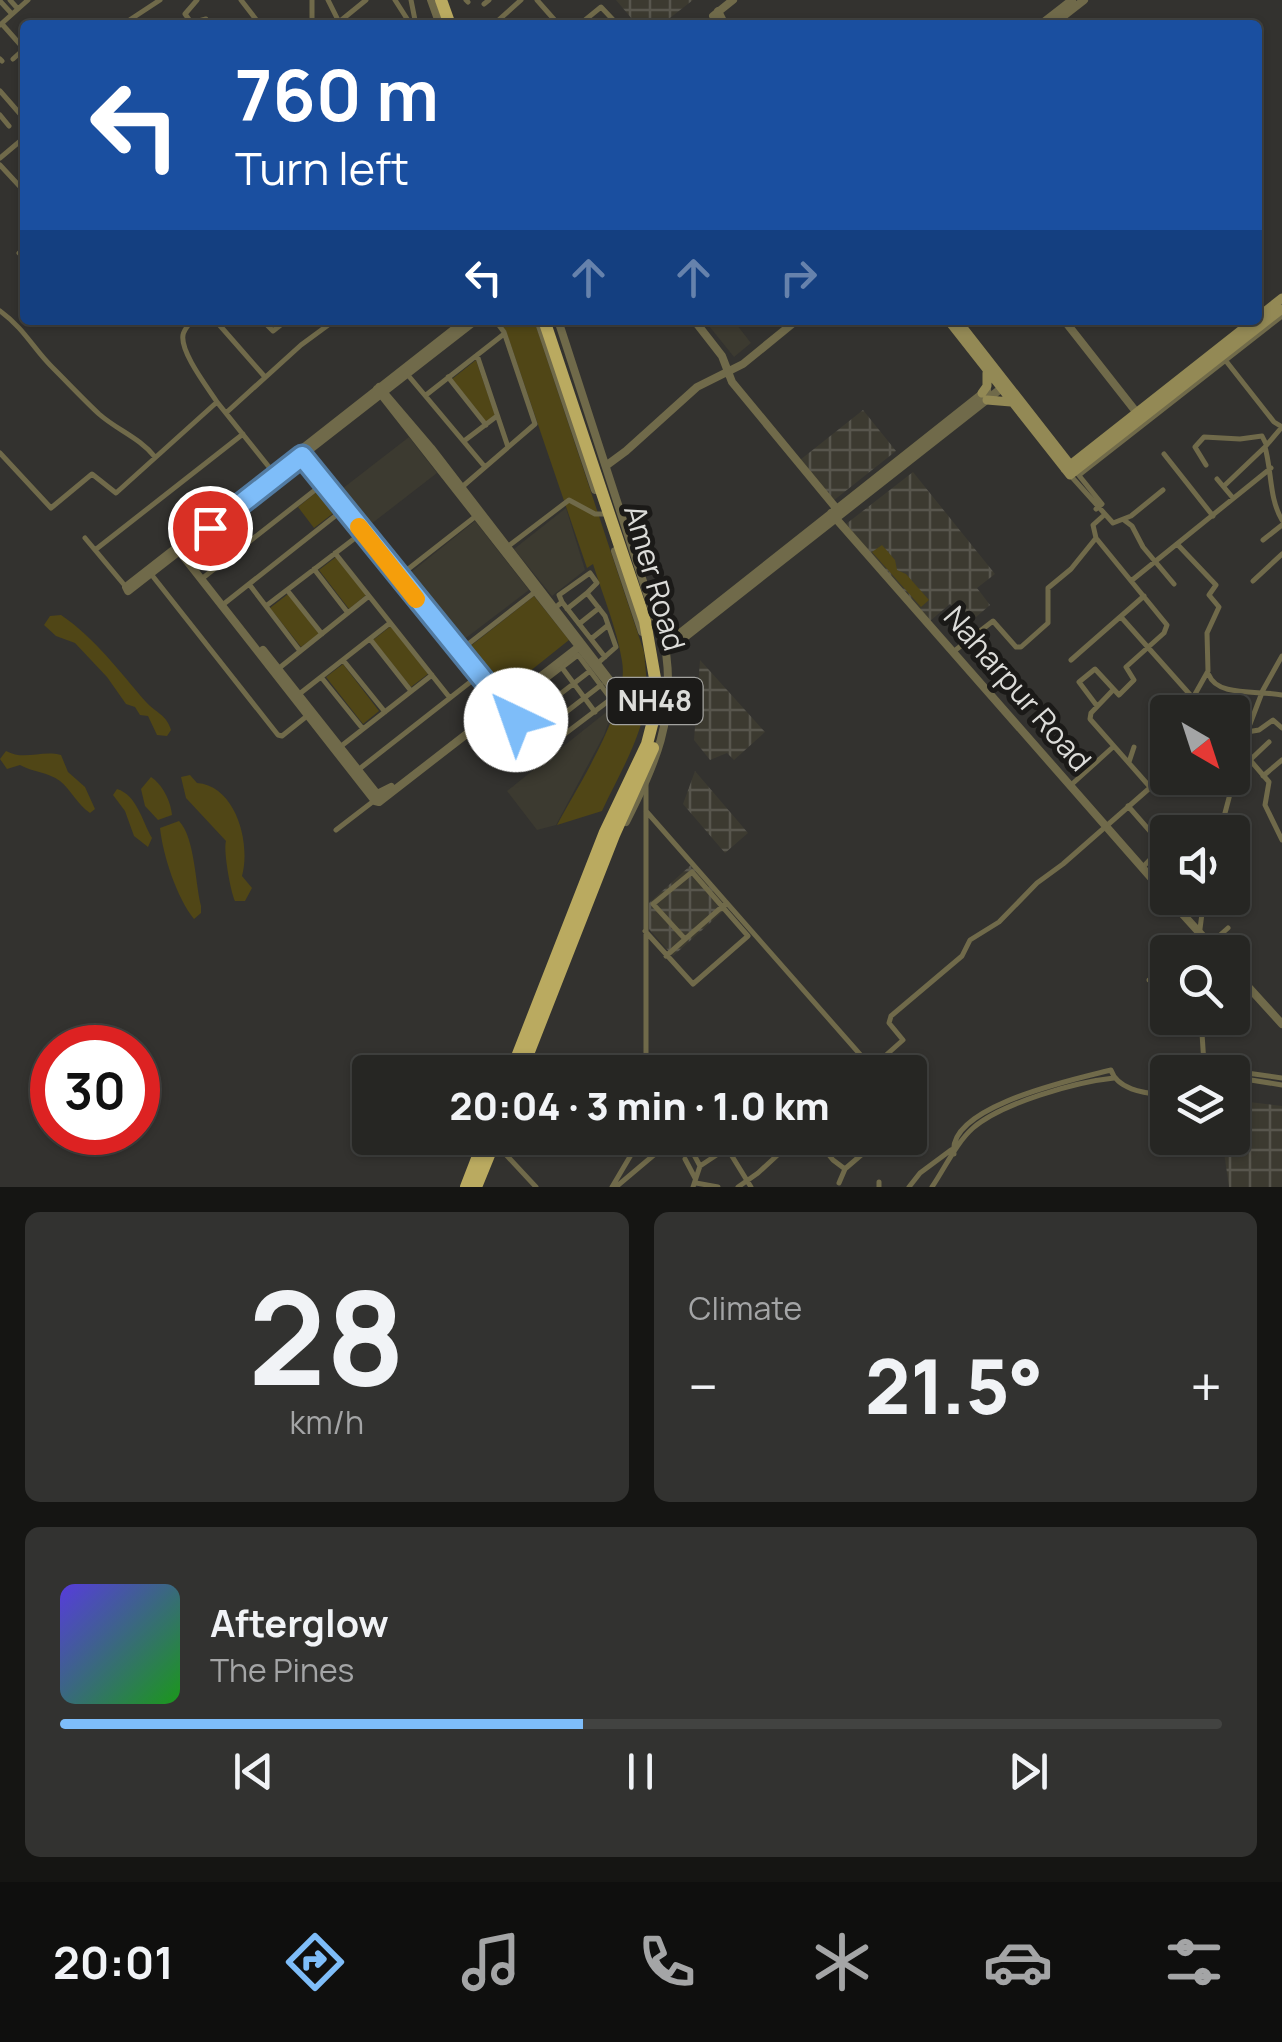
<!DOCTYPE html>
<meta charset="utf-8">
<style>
:root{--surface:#262623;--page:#323230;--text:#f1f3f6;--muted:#a4a5a6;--line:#424341;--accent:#7ebdf9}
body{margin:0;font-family:Manrope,sans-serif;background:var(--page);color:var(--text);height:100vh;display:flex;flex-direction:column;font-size:38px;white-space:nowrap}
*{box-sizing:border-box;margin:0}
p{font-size:32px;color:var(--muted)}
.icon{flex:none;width:55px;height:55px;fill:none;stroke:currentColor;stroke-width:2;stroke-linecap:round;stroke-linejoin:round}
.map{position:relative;height:1187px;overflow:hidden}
.side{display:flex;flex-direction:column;gap:25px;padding:25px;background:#151513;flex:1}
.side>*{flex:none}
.hud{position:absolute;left:20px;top:20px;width:1242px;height:305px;border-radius:10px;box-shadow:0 2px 8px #0004,0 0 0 2px var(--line);background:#1a4fa0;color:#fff;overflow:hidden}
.needle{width:65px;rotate:141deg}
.controls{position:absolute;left:1150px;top:695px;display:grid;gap:20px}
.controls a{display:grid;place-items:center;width:100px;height:100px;border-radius:10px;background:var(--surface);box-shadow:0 2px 8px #0004,0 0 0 2px var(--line);font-size:50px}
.speed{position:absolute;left:30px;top:1025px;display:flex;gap:20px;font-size:50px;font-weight:700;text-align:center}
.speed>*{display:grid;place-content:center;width:130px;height:130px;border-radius:50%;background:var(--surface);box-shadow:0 2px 8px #0004,0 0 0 2px var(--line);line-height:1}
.speed .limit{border:15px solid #d22;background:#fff;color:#111}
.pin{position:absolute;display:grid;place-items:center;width:85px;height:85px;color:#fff;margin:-42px;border:5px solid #fff;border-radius:50%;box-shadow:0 2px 10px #0007}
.me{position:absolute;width:110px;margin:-55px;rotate:318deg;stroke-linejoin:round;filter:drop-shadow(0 0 8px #0008)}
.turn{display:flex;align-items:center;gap:35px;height:210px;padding:0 50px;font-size:45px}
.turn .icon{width:130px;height:130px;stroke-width:2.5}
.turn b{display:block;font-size:70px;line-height:85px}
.lanes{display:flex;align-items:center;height:95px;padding:0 50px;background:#0003;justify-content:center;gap:50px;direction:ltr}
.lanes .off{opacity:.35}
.big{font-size:75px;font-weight:800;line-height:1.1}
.side .tile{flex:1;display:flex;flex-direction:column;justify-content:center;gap:15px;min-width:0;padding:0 35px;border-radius:15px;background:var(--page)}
.side .dial{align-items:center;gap:0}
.dial b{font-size:130px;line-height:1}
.song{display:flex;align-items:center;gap:30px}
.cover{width:120px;height:120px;border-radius:15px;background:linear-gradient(135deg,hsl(250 70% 55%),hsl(120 70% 35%))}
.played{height:10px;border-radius:5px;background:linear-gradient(90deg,var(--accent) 45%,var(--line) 45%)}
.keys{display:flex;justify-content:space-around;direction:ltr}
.heat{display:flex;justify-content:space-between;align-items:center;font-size:55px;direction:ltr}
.side .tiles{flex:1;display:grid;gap:25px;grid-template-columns:1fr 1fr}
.tile:last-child{grid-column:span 2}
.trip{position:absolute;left:352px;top:1055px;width:575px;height:100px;border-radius:10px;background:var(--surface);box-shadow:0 2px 8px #0004,0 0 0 2px var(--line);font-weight:800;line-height:100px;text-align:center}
.tabs{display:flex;height:160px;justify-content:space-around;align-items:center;background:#0f0f0e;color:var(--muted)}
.tabs .icon{width:70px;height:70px}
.tabs .on{color:var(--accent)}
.tabs b{font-size:45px;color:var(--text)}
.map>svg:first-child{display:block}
.built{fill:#3c3a30}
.industrial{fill:url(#industrial-grid)}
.green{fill:#504616}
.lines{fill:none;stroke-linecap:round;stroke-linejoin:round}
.minor{stroke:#706a4a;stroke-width:5}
.tertiary{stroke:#706a4a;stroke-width:8}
.secondary{stroke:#938955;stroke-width:9}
.trunk{stroke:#baaa60;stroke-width:12}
.route-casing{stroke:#527ba2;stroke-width:25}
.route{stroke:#7ebdf9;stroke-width:18}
.slow{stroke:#f59e0b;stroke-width:18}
.labels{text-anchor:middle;stroke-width:10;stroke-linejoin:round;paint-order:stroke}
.shield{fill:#1b1a18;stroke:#a2a29f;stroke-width:2.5}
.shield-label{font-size:28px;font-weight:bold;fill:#dcdcd9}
.street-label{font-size:30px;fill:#dcdcd9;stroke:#1b1a18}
</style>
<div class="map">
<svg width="1282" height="1187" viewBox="0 0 1282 1187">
<defs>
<pattern id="industrial-grid" width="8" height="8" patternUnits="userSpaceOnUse" patternTransform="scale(2.5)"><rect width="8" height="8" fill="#3c3a30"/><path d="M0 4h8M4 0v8" fill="none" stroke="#58564d"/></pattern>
</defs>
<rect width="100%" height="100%" fill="#33322f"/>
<path class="built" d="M716,320H733L751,343L734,357L709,326Z
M409,437L437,473L366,528L338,492Z
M566,508L585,570L552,596L514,549Z
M475,521L529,590L458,644L405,577Z
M614,706L604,735L556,825L537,830L507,791Z"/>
<path class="industrial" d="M616,0H693L661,25H637Z
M863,410L896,451L833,501L800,460Z
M913,472L995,574L977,588L990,605L968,624L950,604L930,621L846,524Z
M700,660L765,732L734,760L727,753L710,760L694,740Z
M695,771L748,833L725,853L683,804Z
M692,864L729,906L673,956L649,929V903Z
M1233,1100L1282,1106V1187H1229L1222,1138H1232Z"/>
<path class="green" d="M498,320H534L644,652C645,665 647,679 647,692C645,733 619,774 602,811L557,825C579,784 630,706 622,661C617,629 603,596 593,564L587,568L506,331Z
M476,360L495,415L486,422L452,379Z
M323,487L340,508L314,528L298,507Z
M882,545L895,560L897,570L906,574L929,600L921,607L872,552Z
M336,557L366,595L349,609L319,570Z
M288,594L319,634L301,647L270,608Z
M534,596L569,640L499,696L463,652Z
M61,615C95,638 119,671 146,702C155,712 167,715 171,730L167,736L157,735L148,716L140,715L135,707L126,704L107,677L75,643L56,636L44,625L50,616Z
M391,626L428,674L411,687L373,640Z
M343,664L379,711L363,724L326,677Z
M6,751C24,761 41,750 61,755L68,772L85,787L95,809L90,813C77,804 71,790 60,781C48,772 32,772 20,765L7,769L0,759Z
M190,775L197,783C236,786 251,843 242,876L252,888L245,901H235C231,893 223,851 226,841L186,798L181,777Z
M151,777C162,784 171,801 172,815L158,820L145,806L141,789Z
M117,789C137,795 142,821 152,838L148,847L134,836L125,811L113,795Z
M179,821C195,838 195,882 201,906V913L194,919C177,898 163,856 160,828Z"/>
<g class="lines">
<path class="minor" d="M10,0L18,9
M241,0L258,22L264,25
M312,0V25
M328,0L339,22
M395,0L411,25
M411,0L416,25
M466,0L468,2
M537,0L559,25
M0,1L11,13
M484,4L489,0
M191,23L206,19
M2,24L25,50
M0,25L28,0
M59,25L62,23
M130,25L128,21L160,0
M193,25L185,14L197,0
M341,25L339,22L366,0
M366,25L372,21
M493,25L521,0
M579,25L601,7L618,25
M0,59L2,61
M13,59L24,49
M0,91L21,115
M0,115L9,126
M0,158L25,137
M0,165L25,192
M19,253L25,259
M0,311C26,330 33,349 54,369C69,384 84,400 99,414C117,430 140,438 155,457
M192,320C189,325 184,329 183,335C180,352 208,388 217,402
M215,320L265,377
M262,320L273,331L287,320
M477,355L508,447
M1226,361L1274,422L1282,427
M407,374L485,467
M448,377L486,425
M426,395L504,334
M227,412L301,345L335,320
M1282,427L1265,447C1272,472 1269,498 1282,520
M464,441L497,416
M299,452L502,707
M0,453L51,508L92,474L116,493L217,402L273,472
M1164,454L1213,516
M1206,465L1195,447L1204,437L1240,439L1262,436L1266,444
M1077,473L1102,504L1096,509
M1070,475L1113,523L1131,516L1163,490
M1079,475L1282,316
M1217,479L1233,498
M1224,486L1265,447
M462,487L535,424L504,332L495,320
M1124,520L1132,526L1143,547L1174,584
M85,538L126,587
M1263,540L1282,525
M1178,545L1216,585L1209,595L1219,607L1207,633L1208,671L1185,712
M506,548L569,500L595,514H604
M95,550L243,434
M335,553L450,698
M314,569L348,613
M151,574L278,735L282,736L307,716
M204,577L324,483
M398,577L476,516
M1131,581L1271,468
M1253,581L1282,554
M249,584L300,651
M287,590L322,634
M562,602L605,657
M225,603L344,509
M266,606L363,532
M555,608L562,602L559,595L590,573L597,583L587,593L605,616L616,647L598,663
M567,609L587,593
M1121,617L1193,698
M579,624L599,608
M370,639L411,691
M591,639L607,626
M458,652L535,592
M953,652L993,621L1016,647H1021L1048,623V588L1071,569L1096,538
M578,655L611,699L525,764L492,721Z
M343,660L385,712
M1071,660L1144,596
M560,665L595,712
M278,669L369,596
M1209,675C1217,697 1259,690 1282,695
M321,677L363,729
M545,681L557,696
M1113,690L1091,713L1090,719L1150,787
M532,691L545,706
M298,695L390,623
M520,700L554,743
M1097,706L1079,682L1095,669L1119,695L1134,680L1126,667L1164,633L1167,625L1096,538L1093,525L1103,516
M506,707L540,754
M520,725L590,671
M500,732L516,720
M1247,732L1259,730L1273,720L1282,728
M530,740L601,685
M340,747L432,675
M1232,749L1250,760L1269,782L1265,805L1282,840
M1250,760L1269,742
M1129,762L1134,747
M358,770L478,676
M1263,776L1282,760
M1071,785L1113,747
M1128,806L1163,846L1142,868
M646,811L872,1068
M336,830L375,800
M1220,832L1245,737L1263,690L1282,656
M645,931L693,984L748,936L692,872L653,904L685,939
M1210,944L1228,928
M1197,952L1204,898
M666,956L724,905
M1149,980H1160L1168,974
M1201,1018L1204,1064L1209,1072
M1204,1067L1282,1078
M646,1072V785
M867,1072L903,1040L889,1023L891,1016L962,956L970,940L999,922L1037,883L1063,864L1168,772
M1232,1077L1282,1085
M654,1138L662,1148
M685,1138L700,1166
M709,1138L718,1153
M772,1138L784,1150
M815,1138L833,1160L845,1169L839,1183
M496,1144L536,1187
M727,1148L751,1187
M954,1154C946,1106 1076,1079 1111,1070C1118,1091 1147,1093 1168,1096
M685,1159L695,1178
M846,1168L881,1138
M879,1182V1187
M696,1183L718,1187
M612,1187L641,1138
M616,1187L674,1138
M693,1187L700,1166L727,1148L724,1138
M738,1187L758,1173L796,1138
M909,1187L920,1173L951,1150
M932,1187C945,1168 956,1143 973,1128C1002,1103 1075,1082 1114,1078"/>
<path class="tertiary" d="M431,0L440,25
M718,11L725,25
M717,25L713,16L733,0
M1040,25L1072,0
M1052,25L1084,0
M538,320L595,490
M558,320L666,652C675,721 656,762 626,822
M694,320L722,356L732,382L836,508
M1064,320L1137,413
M377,389L614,691H618L431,448L379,387
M303,448L466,320
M607,465L626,451L697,387L743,364L797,320
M831,513L1168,897
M176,547L375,801L379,802L580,646
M615,551L642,632
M128,591L476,320
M128,591L126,587L245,494
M665,645L987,390
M263,650L377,794L391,787
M666,652L1003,387
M1168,898L1217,952
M1232,969L1282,1024"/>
<path class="secondary" d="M1258,317L1282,298
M948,320L1070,475L1282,309
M957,320L1072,467
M982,393L987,386V373
M987,400L1011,402
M1065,469L1254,320"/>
<path class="trunk" d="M441,0L450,25
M511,1072L605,832L647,744L654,717L656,684L645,621L544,320
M521,1072L614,835L653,748
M466,1187L485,1138
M476,1187L496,1138"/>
</g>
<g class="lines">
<g class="route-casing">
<path id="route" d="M210,528L302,456L516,720"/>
</g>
<use href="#route" class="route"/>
<path class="slow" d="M359,527L416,599"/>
</g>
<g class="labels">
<rect class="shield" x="607.5" y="678" width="95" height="46" rx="8"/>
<g class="shield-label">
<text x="655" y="711">NH48</text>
</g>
<g class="street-label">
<text transform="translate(654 578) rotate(74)" y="10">Amer Road</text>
<text transform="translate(1017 689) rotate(49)" y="10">Naharpur Road</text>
</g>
</g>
</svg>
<div class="controls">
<a><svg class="needle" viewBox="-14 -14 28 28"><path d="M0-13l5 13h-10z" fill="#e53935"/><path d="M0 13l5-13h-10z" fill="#a4a5a6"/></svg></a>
<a><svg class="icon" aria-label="sound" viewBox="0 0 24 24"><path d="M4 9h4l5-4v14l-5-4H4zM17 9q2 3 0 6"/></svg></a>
<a><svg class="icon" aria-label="search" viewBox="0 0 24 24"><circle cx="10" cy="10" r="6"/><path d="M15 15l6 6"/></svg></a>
<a><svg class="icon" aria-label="layers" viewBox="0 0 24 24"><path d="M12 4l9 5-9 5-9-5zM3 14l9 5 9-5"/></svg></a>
</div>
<div class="speed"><div class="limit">30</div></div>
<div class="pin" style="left:210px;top:528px;background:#d93025"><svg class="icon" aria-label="arrive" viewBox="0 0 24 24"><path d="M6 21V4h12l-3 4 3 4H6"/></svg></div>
<svg class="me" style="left:516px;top:720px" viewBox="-20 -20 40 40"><circle r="19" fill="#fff"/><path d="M0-13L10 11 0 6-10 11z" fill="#7ebdf9"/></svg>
<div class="trip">20:04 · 3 min · 1.0 km</div>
<div class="hud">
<div class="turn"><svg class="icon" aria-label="left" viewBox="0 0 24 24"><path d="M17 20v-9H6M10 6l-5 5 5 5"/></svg><div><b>760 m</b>Turn left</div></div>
<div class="lanes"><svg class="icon" aria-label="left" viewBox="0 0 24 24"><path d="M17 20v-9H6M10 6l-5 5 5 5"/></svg><svg class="icon off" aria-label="ahead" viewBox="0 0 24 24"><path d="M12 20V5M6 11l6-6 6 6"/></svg><svg class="icon off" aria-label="ahead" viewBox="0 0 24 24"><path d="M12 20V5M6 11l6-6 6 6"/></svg><svg class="icon off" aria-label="right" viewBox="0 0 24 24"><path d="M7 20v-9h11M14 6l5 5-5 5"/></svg></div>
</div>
</div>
<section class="side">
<div class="tiles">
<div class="tile dial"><b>28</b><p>km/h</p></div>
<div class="tile"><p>Climate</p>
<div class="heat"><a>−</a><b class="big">21.5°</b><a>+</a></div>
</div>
<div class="tile">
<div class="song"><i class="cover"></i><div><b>Afterglow</b><p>The Pines</p></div></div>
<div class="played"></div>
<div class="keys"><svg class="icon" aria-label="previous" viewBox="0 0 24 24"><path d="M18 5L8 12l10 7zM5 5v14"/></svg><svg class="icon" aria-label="pause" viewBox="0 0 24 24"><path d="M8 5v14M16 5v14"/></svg><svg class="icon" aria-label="next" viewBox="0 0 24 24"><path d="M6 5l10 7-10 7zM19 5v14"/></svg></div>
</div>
</div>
</section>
<nav class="tabs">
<b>20:01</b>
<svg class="icon on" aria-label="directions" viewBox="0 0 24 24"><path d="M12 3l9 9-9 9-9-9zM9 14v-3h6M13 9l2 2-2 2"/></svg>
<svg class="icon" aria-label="music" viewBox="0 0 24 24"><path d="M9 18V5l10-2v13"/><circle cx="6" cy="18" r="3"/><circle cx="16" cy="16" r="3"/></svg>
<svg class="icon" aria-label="phone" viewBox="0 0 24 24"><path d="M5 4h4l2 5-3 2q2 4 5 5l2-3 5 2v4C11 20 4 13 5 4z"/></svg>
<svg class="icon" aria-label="climate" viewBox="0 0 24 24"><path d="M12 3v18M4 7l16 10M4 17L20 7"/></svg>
<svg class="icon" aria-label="car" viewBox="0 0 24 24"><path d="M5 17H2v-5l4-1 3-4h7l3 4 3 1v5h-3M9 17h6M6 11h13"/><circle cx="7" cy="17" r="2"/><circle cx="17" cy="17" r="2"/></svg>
<svg class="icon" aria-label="filters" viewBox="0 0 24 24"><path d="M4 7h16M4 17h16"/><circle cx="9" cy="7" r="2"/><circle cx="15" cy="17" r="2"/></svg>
</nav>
